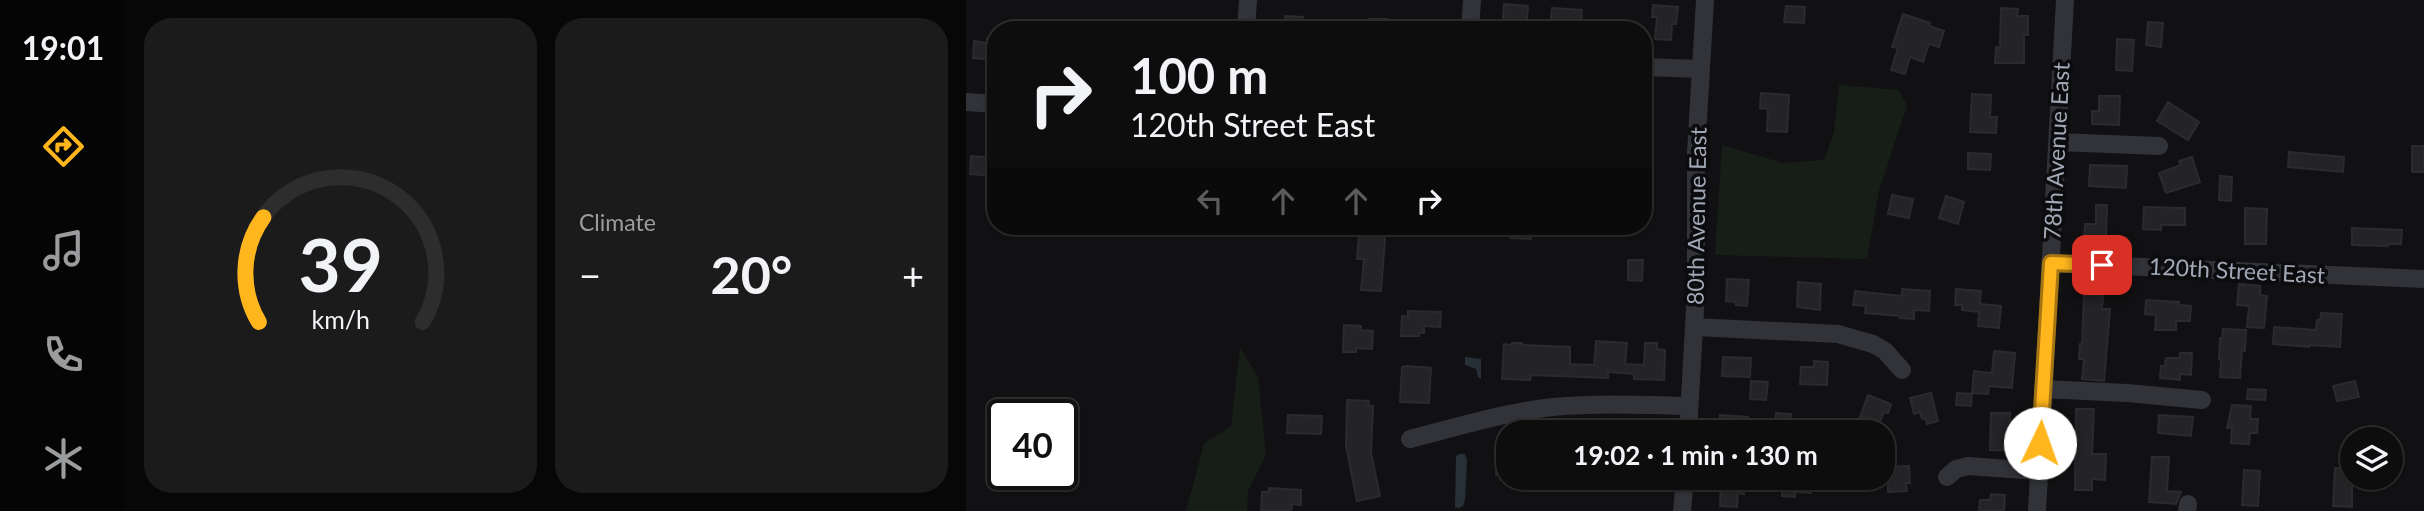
<!DOCTYPE html>
<meta charset="utf-8">
<style>
:root{--surface:#0d0d0e;--page:#1b1b1c;--text:#f1f3f6;--muted:#9a9c9e;--line:#2d2d2e;--accent:#ffb61d}
body{margin:0;font-family:Lato,sans-serif;background:var(--page);color:var(--text);height:100vh;display:flex;flex-direction:column;font-size:26px;white-space:nowrap}
*{box-sizing:border-box;margin:0}
p{font-size:23px;color:var(--muted)}
.icon{flex:none;width:38px;height:38px;fill:none;stroke:currentColor;stroke-width:2;stroke-linecap:round;stroke-linejoin:round}
.map{position:relative;flex:1;overflow:hidden}
.panel{display:flex;flex-direction:column;gap:18px;padding:18px;background:#070708;width:840px}
.panel>*{flex:none}
.top-card{position:absolute;left:21px;top:21px;width:665px;height:214px;border-radius:28px;box-shadow:0 2px 5px #0004,0 0 0 2px var(--line);background:#0d0d0e;color:var(--text);overflow:hidden}
.buttons{position:absolute;left:1374px;top:427px;display:grid;gap:14px}
.buttons a{display:grid;place-items:center;width:63px;height:63px;border-radius:50%;background:var(--surface);box-shadow:0 2px 5px #0004,0 0 0 2px var(--line);font-size:35px}
.speed{position:absolute;left:21px;top:399px;display:flex;gap:14px;font-size:35px;font-weight:700;text-align:center}
.speed>*{display:grid;place-content:center;width:91px;height:91px;border-radius:50%;background:var(--surface);box-shadow:0 2px 5px #0004,0 0 0 2px var(--line);line-height:1}
.speed .limit{border:4px solid #111;border-radius:10px;background:#fff;color:#111}
.pin{position:absolute;display:grid;place-items:center;width:60px;height:60px;color:#fff;margin:-30px;border-radius:14px;box-shadow:0 4px 10px #0006}
.me{position:absolute;width:77px;margin:-38px;rotate:3deg;stroke-linejoin:round;filter:drop-shadow(0 0 5px #0008)}
.turn{display:flex;align-items:center;gap:24px;height:147px;padding:0 28px;font-size:32px}
.turn .icon{width:91px;height:91px;stroke-width:2.5}
.turn b{display:block;font-size:49px;line-height:60px}
.lanes{display:flex;align-items:center;height:66px;padding:0 28px;background:#0003;justify-content:center;gap:35px;direction:ltr}
.lanes .off{opacity:.35}
.big{font-size:52px;font-weight:700;line-height:1.1}
.panel .widget{flex:1;display:flex;flex-direction:column;justify-content:center;gap:10px;min-width:0;padding:0 24px;border-radius:28px;background:var(--page)}
.panel .dial{align-items:center;gap:0}
.dial svg{height:182px;overflow:visible;fill:none;stroke:var(--line);stroke-width:7;stroke-linecap:round;text-anchor:middle}
.dial text{fill:var(--text);stroke:none}
.heat{display:flex;justify-content:space-between;align-items:center;font-size:38px;direction:ltr}
.panel .tiles{flex:1;display:grid;gap:18px;grid-template-columns:repeat(2,1fr)}
.trip{position:absolute;left:530px;top:420px;width:399px;height:70px;border-radius:28px;background:var(--surface);box-shadow:0 2px 5px #0004,0 0 0 2px var(--line);font-weight:700;line-height:70px;text-align:center}
main{display:flex;flex:1;min-height:0}
.dock{display:flex;flex-direction:column;width:126px;justify-content:space-around;align-items:center;background:#050506;color:var(--muted)}
.dock .icon{width:49px;height:49px}
.dock .active{color:var(--accent)}
.dock b{font-size:32px;color:var(--text)}
.map>svg:first-child{display:block}
.green{fill:#171e18}
.water{fill:#272f37}
.building{fill:#242427;stroke:#2b2b2f;stroke-width:2}
.lines{fill:none;stroke-linecap:round;stroke-linejoin:round}
.minor{stroke:#323338;stroke-width:18}
.route-casing{stroke:#a67613;stroke-width:18}
.route{stroke:#ffb61d;stroke-width:12}
.labels{text-anchor:middle;stroke-width:7;stroke-linejoin:round;paint-order:stroke}
.street-label{font-size:23px;fill:#a1a7b5;stroke:#0c0c0e}
</style>
<main>
<nav class="dock">
<b>19:01</b>
<svg class="icon active" aria-label="directions" viewBox="0 0 24 24"><path d="M12 3l9 9-9 9-9-9zM9 14v-3h6M13 9l2 2-2 2"/></svg>
<svg class="icon" aria-label="music" viewBox="0 0 24 24"><path d="M9 18V5l10-2v13"/><circle cx="6" cy="18" r="3"/><circle cx="16" cy="16" r="3"/></svg>
<svg class="icon" aria-label="phone" viewBox="0 0 24 24"><path d="M5 4h4l2 5-3 2q2 4 5 5l2-3 5 2v4C11 20 4 13 5 4z"/></svg>
<svg class="icon" aria-label="climate" viewBox="0 0 24 24"><path d="M12 3v18M4 7l16 10M4 17L20 7"/></svg>
</nav>
<section class="panel">
<div class="tiles">
<div class="widget dial"><svg viewBox="0 0 100 80">
<path d="M14 69A42 42 0 1 1 86 69"/>
<path d="M14 69A42 42 0 0 1 16 23" stroke="#ffb61d"/>
<text x="50" y="56" font-size="32" font-weight="700">39</text>
<text x="50" y="72" font-size="11">km/h</text>
</svg></div>
<div class="widget"><p>Climate</p>
<div class="heat"><a>−</a><b class="big">20°</b><a>+</a></div>
</div>
</div>
</section>
<div class="map">
<svg width="1458" height="511" viewBox="0 0 1458 511">
<rect width="100%" height="100%" fill="#111113"/>
<path class="green" d="M873,85L933,90L941,106L913,191L901,259L749,255L756,145L817,163L858,160L868,132Z
M274,347L292,377L300,455L282,491L281,511H220L238,444L265,426Z"/>
<path class="water" d="M499,357L515,359V379L512,377L510,369L499,365Z
M493,454H499L501,460L499,500L497,506L493,508L489,507L490,456Z"/>
<path class="building" d="M538,4L562,6L560,30H536Z
M687,5L712,7L710,24H706L705,40L689,39L691,17H686Z
M820,6L839,7L838,23L818,22Z
M586,8L616,10L615,21L608,20V24L598,23L597,30H584Z
M1035,8L1052,9L1051,16H1062V35H1058V63H1029L1030,47L1034,48Z
M937,14L964,23L963,26L978,31L973,47L963,44L957,62L944,57L939,74L925,70L932,48L926,47Z
M319,16L337,17L336,30H318Z
M403,19H421L420,30H403Z
M1182,22L1197,23L1195,47L1180,45Z
M21,38L30,39V60L7,58L8,41L21,43Z
M1151,39L1168,40L1166,71L1150,70Z
M795,93L823,95L821,132L801,131L802,109L794,108Z
M1006,94L1025,95L1024,117H1031L1030,133L1004,132Z
M1133,96H1154L1153,125L1126,124V111H1133Z
M1202,102L1233,122L1222,140L1191,121Z
M1446,146H1458V172H1446Z
M1323,152L1378,157L1377,172L1322,167Z
M1002,153L1025,154L1024,170L1002,169Z
M5,156L30,158V176L4,174Z
M1226,157L1234,182L1200,193L1193,173L1215,165L1213,161Z
M1124,165L1161,166L1160,188L1123,186Z
M1254,176L1266,177L1265,201L1253,200Z
M926,195L947,199L943,218L922,214Z
M980,196L998,202L992,224L973,218Z
M1130,205H1141L1140,240L1118,239L1119,224H1130Z
M1178,207L1219,208V225H1195V230L1177,229Z
M1279,208L1301,209L1300,244H1279Z
M372,226H420L415,291L395,290L398,259H391L393,235L372,233Z
M545,226H565V239L545,238Z
M1386,228L1436,230L1435,244H1422V246L1386,245Z
M662,260H677L676,281L662,280Z
M761,279L783,280L781,306L770,305V302L760,301Z
M832,282L855,284L854,310L831,307Z
M1273,284L1294,286V295L1301,296L1298,328L1281,327L1283,306L1271,305Z
M936,289L964,291L963,311L948,310V319L934,318L935,316L899,313L900,306L887,305L889,291L936,296Z
M990,289L1015,291L1014,304L1035,306L1033,328L1012,326L1013,312L996,310V305H989Z
M1118,295L1137,296L1136,309H1144L1138,381L1116,379L1118,359H1113L1114,344H1116Z
M1180,300L1213,302V305L1225,306L1224,321H1210V330H1189L1190,315L1179,314Z
M442,311L475,312L474,327L458,326V333H453V336H435L436,316L442,317Z
M1355,313L1376,314L1374,347L1343,345V347L1307,344L1308,327L1350,330L1351,320H1354Z
M378,325L395,326L394,330L407,331L406,349L390,348V352H377Z
M1257,329L1280,330L1279,351L1276,350L1274,378L1254,377L1255,359H1253L1254,338H1256Z
M630,341L661,343L659,364L678,365L679,343H691V349L699,350L698,380L668,379V374L642,372V378L565,375L564,380L536,379L538,344L546,345V343H556V345L604,347V364L628,365Z
M1028,351L1049,353L1046,388L1023,386L1022,394L1006,393L1008,371L1026,373Z
M1214,353H1226L1225,375L1214,374V380L1194,378L1195,366H1199L1200,358H1214Z
M757,357L785,358L784,377L756,376Z
M848,361L862,362L861,385L834,384L835,367H848Z
M442,366L465,368L463,403L434,402L436,367Z
M785,381L802,382L800,400L784,399Z
M1389,381L1393,397L1371,401L1367,386Z
M1282,389L1300,390L1299,400L1281,399Z
M965,393L972,421L961,424L959,418L956,419L954,412L948,414L944,398Z
M991,393L1006,394L1005,406L990,405Z
M902,395L925,404L922,413L918,412L913,424L894,417Z
M381,400L403,401L402,406H407L405,452L414,496L391,501L380,446Z
M1266,405L1285,406L1284,419H1292L1291,433H1284L1283,444L1265,443L1266,428H1261Z
M1110,409H1128L1126,454H1140L1139,480L1126,479V490H1109Z
M810,413L825,414L824,432H808Z
M1025,413H1044L1043,437H1046V451L1024,450Z
M322,415L356,416L355,434L321,433Z
M754,415L782,417L781,432H758V430H753Z
M1193,415L1227,417L1225,436L1192,433Z
M532,445L542,446V476L530,475Z
M1186,457H1203L1201,491L1215,492L1210,504L1183,502Z
M943,466L944,483H940L941,491L922,492L921,467Z
M1369,468L1386,469V507L1367,506Z
M1278,470L1294,471L1292,506L1276,505Z
M755,478H779L778,494L772,493L771,507L754,506Z
M817,478H847L845,493L829,492V497L816,496Z
M303,488L335,490V505L326,504L325,511H295L296,492H303Z
M1025,494L1039,495L1038,511H1013L1014,500H1024Z"/>
<g class="lines">
<path class="minor" d="M280,30L282,0
M504,30L506,0
M677,67L735,69
M0,102L30,104
M1092,142L1193,146
M1085,263L1458,279
M729,327L872,334L907,344L919,351L936,370
M1077,389L1161,393L1236,400
M722,432L730,292V153L739,0
M444,439C491,427 539,412 587,407C633,403 678,405 723,406
M981,477L990,469L1002,466L1073,471
M716,511L719,478
M1071,511L1099,0
M1221,511L1222,504"/>
</g>
<g class="lines">
<g class="route-casing">
<path id="route" d="M1074,443L1085,263L1136,265"/>
</g>
<use href="#route" class="route"/>
</g>
<g class="labels">
<g class="street-label">
<text transform="translate(1091 151) rotate(-87)" y="8">78th Avenue East</text>
<text transform="translate(731 216) rotate(-89)" y="8">80th Avenue East</text>
<text transform="translate(1271 271) rotate(3)" y="8">120th Street East</text>
</g>
</g>
</svg>
<div class="buttons">
<a><svg class="icon" aria-label="layers" viewBox="0 0 24 24"><path d="M12 4l9 5-9 5-9-5zM3 14l9 5 9-5"/></svg></a>
</div>
<div class="speed"><div class="limit">40</div></div>
<div class="pin" style="left:1136px;top:265px;background:#d93025"><svg class="icon" aria-label="arrive" viewBox="0 0 24 24"><path d="M6 21V4h12l-3 4 3 4H6"/></svg></div>
<svg class="me" style="left:1074px;top:443px" viewBox="-20 -20 40 40"><circle r="19" fill="#fff"/><path d="M0-13L10 11 0 6-10 11z" fill="#ffb61d"/></svg>
<div class="trip">19:02 · 1 min · 130 m</div>
<div class="top-card">
<div class="turn"><svg class="icon" aria-label="right" viewBox="0 0 24 24"><path d="M7 20v-9h11M14 6l5 5-5 5"/></svg><div><b>100 m</b>120th Street East</div></div>
<div class="lanes"><svg class="icon off" aria-label="left" viewBox="0 0 24 24"><path d="M17 20v-9H6M10 6l-5 5 5 5"/></svg><svg class="icon off" aria-label="ahead" viewBox="0 0 24 24"><path d="M12 20V5M6 11l6-6 6 6"/></svg><svg class="icon off" aria-label="ahead" viewBox="0 0 24 24"><path d="M12 20V5M6 11l6-6 6 6"/></svg><svg class="icon" aria-label="right" viewBox="0 0 24 24"><path d="M7 20v-9h11M14 6l5 5-5 5"/></svg></div>
</div>
</div>
</main>
